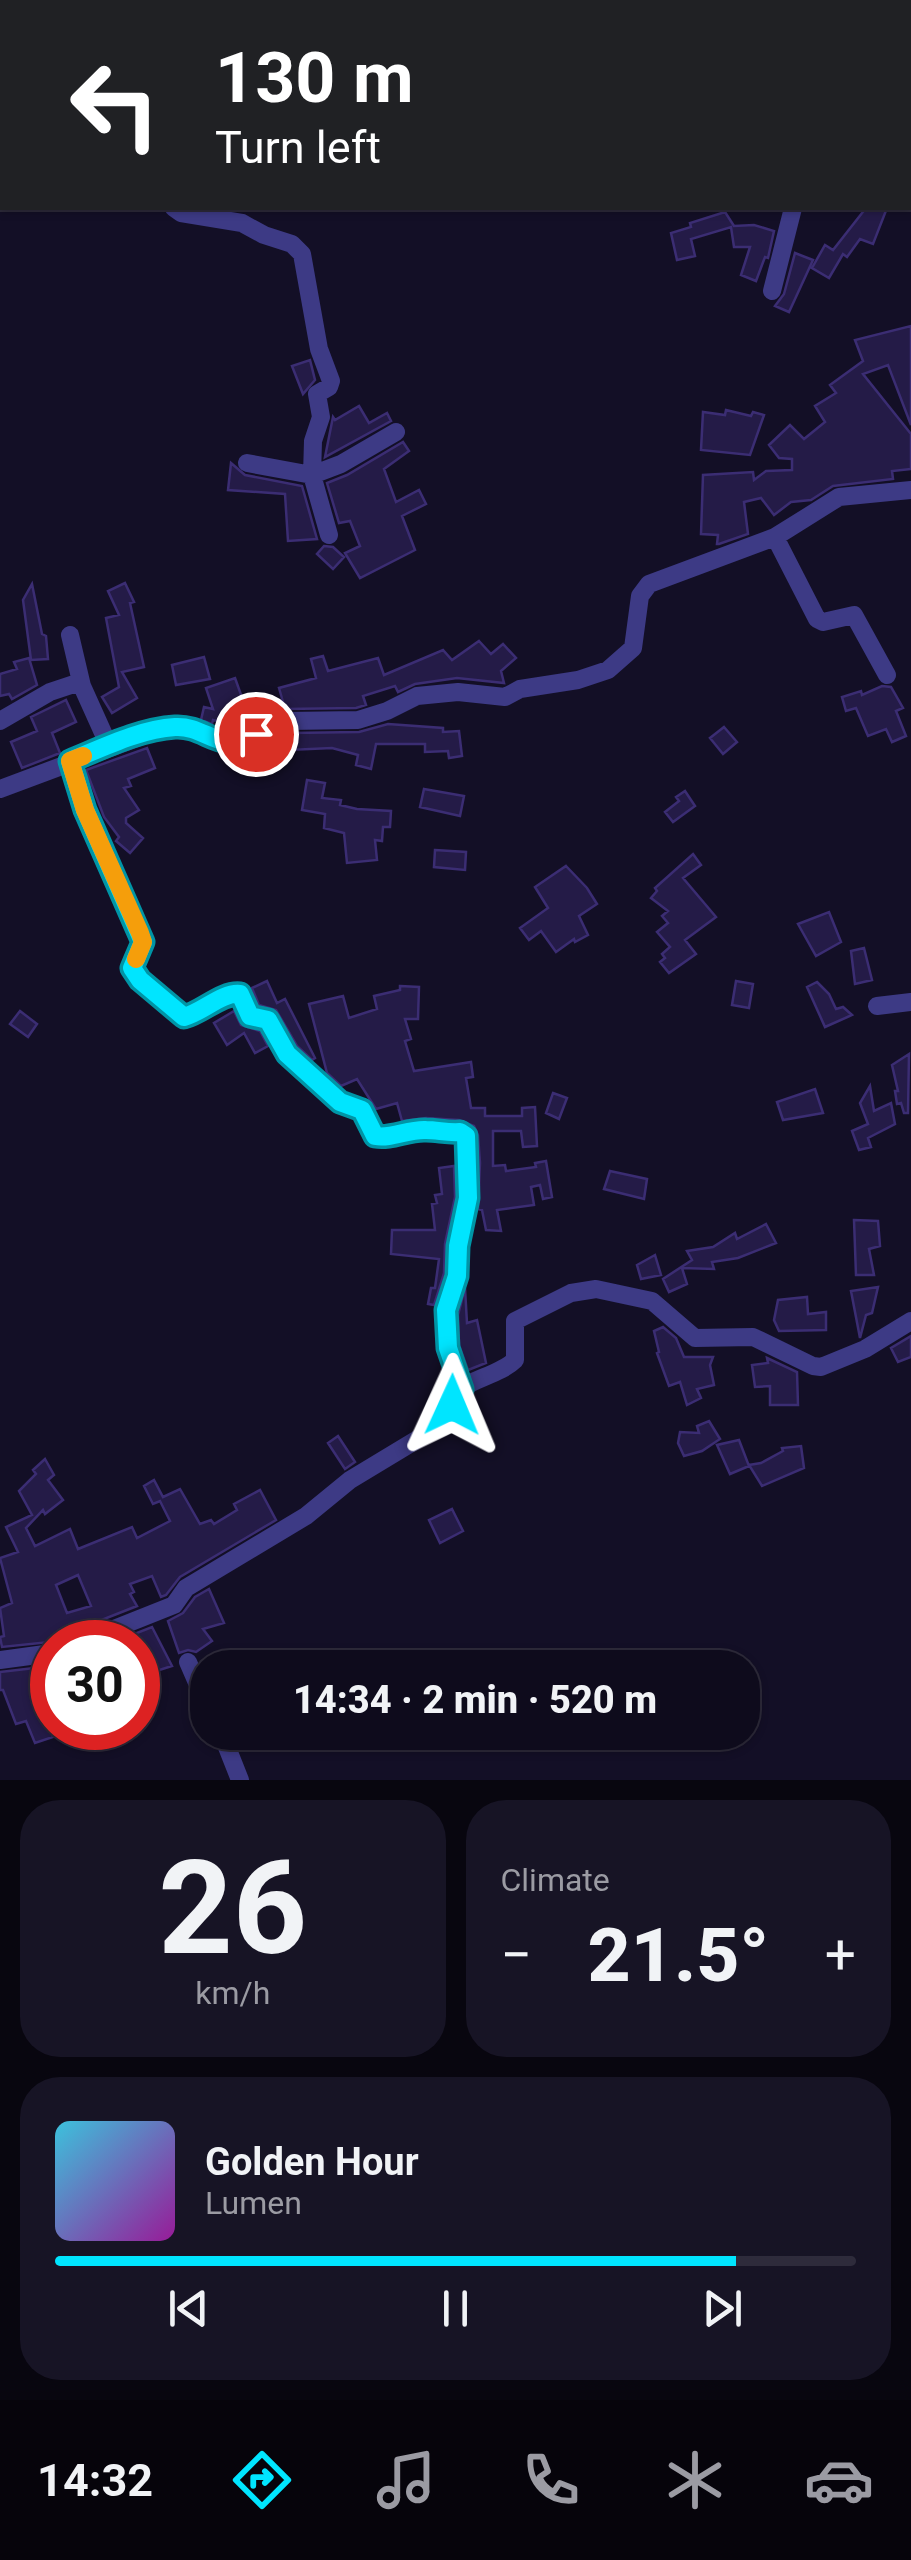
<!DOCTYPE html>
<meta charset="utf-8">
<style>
:root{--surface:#0e0b1c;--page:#171425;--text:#f1f3f6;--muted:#9b9ba3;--line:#2e2b3b;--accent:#00e5ff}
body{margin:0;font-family:Roboto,sans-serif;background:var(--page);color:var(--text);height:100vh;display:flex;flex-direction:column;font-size:38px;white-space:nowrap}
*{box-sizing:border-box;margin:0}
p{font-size:32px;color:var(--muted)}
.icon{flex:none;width:55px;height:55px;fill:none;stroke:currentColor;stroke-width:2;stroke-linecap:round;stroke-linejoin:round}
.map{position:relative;height:1780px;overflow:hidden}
.panel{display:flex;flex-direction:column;gap:20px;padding:20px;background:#08060f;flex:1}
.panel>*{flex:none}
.top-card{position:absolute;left:0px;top:0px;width:912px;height:210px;box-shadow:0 2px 8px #0004,0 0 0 2px var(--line);background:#202124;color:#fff;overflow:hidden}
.speed{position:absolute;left:30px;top:1620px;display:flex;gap:20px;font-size:50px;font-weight:700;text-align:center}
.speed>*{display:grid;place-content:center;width:130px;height:130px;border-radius:50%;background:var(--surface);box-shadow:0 2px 8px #0004,0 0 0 2px var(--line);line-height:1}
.speed .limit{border:15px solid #d22;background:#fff;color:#111}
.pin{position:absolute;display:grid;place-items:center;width:85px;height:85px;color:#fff;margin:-42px;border:5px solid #fff;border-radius:50%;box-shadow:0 2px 10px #0007}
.me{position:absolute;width:110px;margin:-55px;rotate:1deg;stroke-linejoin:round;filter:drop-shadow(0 0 8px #0008)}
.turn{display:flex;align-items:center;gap:35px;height:210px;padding:0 50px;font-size:45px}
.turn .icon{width:130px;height:130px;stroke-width:2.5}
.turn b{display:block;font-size:70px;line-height:85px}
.big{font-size:75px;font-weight:800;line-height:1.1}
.panel .widget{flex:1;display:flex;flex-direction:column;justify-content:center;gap:15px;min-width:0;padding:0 35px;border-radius:40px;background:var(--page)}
.panel .dial{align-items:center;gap:0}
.dial b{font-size:130px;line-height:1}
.song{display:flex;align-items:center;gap:30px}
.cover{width:120px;height:120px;border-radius:15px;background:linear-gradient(135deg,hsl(190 70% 55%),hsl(300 70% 35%))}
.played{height:10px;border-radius:5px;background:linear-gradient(90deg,var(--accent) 85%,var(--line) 85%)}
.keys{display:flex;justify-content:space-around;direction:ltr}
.heat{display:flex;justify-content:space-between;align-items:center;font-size:55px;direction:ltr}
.panel .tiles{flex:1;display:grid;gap:20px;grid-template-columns:1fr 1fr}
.widget:last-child{grid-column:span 2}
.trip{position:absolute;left:190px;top:1650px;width:570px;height:100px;border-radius:40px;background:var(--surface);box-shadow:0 2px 8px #0004,0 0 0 2px var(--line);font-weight:800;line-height:100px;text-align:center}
.tabs{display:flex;height:160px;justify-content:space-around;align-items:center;background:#06040b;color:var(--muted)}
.tabs .icon{width:70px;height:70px}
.tabs .active{color:var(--accent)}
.tabs b{font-size:45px;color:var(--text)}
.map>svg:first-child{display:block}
.building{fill:#241b47;stroke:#3b2d73;stroke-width:2.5;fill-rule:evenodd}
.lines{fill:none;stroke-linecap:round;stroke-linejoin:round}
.minor{stroke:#3d3a85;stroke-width:18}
.route-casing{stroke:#0095a6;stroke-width:25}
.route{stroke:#00e5ff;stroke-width:18}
.slow{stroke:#f59e0b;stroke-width:18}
</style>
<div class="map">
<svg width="911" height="1780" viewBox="0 0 911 1780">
<rect width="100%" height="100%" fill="#130f26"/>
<path class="building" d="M866,208H887L873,244L860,239L847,257L843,254L829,278L812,268L825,245L833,250Z
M725,212L734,226L754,225L774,231L768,258L765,257L756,281L741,275L750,247H734L731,227L691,239L695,256L677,260L671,233L691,227L690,223Z
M795,253L813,260L789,312L775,306L784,294Z
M911,326V425L888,365L863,374L911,434V469L892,471L893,479L833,486L811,500L791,502L774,515L761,498L744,502L748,534L719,544H717L718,535L701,534L703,475L753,472L754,480L766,471L792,470V459L779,458L769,445L790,425L804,439L825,422L815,406L836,393L830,385L863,361L855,340Z
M310,360L315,380L303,394L292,366Z
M359,406L369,423L387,413L391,421L325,457L333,417L335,420Z
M726,410L751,416L753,412L764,415L750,455L701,450L703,412L725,415Z
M403,442L409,451L384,469L396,502L419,490L426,504L402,516L415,550L360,578L345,553L360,546L350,521L339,523L327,483L347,475Z
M231,463L245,475L302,486L317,539L288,541L285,494L228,490Z
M324,546L333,547L344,557L333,569L317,554Z
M125,583L134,602L130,603L144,667L122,672L137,698L112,713L102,697L119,687L106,618L119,615L108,591Z
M32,584L42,634L46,636L48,659L31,660L23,600Z
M479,641L491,654L503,644L516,658L501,671L504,683L457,678L415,684L398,692L395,686L363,696L366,705L356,708L285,709L279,688L316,678L311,659L323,656L328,671L378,658L384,675L443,650L452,660Z
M204,657L210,679L176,685L172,665Z
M29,658L37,685L12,699L9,694L0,696V674L17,669L14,662Z
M235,678L244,703L229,709L226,723L213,720L212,724L201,720L204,707L213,709L206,688Z
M882,686L891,687L903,708L896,711L906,736L892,742L886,729L868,736L856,708L846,711L842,697L861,691L862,695Z
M66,700L76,722L52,733L60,753L22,768L11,742L37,731L31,717Z
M388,724L443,728V732L459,731L462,756L449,758L448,751L425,752V744H376L371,769L356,765L358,755L332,748L289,750L287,735L290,733L359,732Z
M724,727L737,742L723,754L710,738Z
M147,748L155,768L128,779L131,786L124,788L139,810L126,818V823L143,838L130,853L116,841L119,837L104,817L86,770Z
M307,780L325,783L322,798L341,800L340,805L357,809L391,811L390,827H383L382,841L375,840L377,860L347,863L344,833L324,828L325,814L302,810Z
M424,789L464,796L460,816L420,807Z
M685,791L695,806L673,822L665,812L679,801L676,797Z
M435,850L466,852L465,870L434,867Z
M693,854L701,865L683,878L716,917L685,940L696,954L669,973L660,962L665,958L662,954L670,947L657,932L668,923L662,916L668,911L651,898L657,891L655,888Z
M566,866L587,888L597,904L579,916L588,935L575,942L574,939L556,952L541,931L529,940L520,928L548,908L535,887Z
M829,912L841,942L816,956L798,924Z
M864,948L872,980L855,984L851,951Z
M267,981L277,1003L285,999L315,1058L312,1060L297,1046L276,1010L259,1005L252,988Z
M736,981L753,984L749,1008L732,1005Z
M817,982L829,994L836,1009L843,1007L852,1015L825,1027L807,987Z
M400,986L419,987L418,1019H405L411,1039L405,1041L414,1071L471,1062L473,1077L466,1078L471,1108H485V1116H522V1108L535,1107L537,1146L523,1147L521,1131H493V1166L505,1165L506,1171L536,1167L535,1163L546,1161L552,1197L543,1199L540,1185L531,1187L534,1205L497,1210L501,1231L486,1230L482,1210L478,1209L480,1163L478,1135L474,1126L459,1120L426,1118L402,1121L397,1103L376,1109L357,1079L341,1086L327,1073L309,1004L343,996L349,1018L377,1009L374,996L400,990Z
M20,1011L37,1024L28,1037L10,1024Z
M234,1011L241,1025L260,1031L268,1046L255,1053L244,1033L227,1045L214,1023Z
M909,1054L908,1113H904L901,1103L897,1104L895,1091H898L892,1065Z
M870,1086L874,1111L891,1103L895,1124L868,1138L871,1147L859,1150L852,1131L868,1124L860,1103Z
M815,1089L823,1113L783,1120L777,1102Z
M553,1093L567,1098L559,1119L546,1113Z
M454,1166L455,1197L445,1244L444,1273L434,1305L428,1304L431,1288H435L439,1259L391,1254L392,1230H435L432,1204L437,1203L435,1195L442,1194L439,1168Z
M610,1171L647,1179L644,1199L604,1189Z
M854,1220L878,1221L880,1246L869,1249L874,1275H856Z
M766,1224L776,1243L738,1258L712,1262L714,1269L682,1268L687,1284L669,1292L663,1279L692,1260L687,1251L713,1247L735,1233L737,1239Z
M655,1255L661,1275L641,1279L637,1265Z
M878,1287L872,1313L866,1315L860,1338L851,1291Z
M465,1288L467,1323L477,1320L486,1363L468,1370L459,1345L458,1315Z
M807,1297L808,1314L826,1312V1330L779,1331L774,1320L778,1300Z
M663,1327L676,1338L684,1357H713L710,1365L714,1385L697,1389L701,1398L687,1405L680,1382L669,1386L657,1353L659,1352L654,1331Z
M911,1336V1357L898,1362L891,1348Z
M767,1358L797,1372L798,1405H770V1386L755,1387L752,1365L768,1363Z
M709,1421L720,1439L702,1451L684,1456L678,1443L680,1432L699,1433L697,1426Z
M338,1436L355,1462L345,1469L328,1443Z
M739,1440L749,1466L730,1474L717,1445Z
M801,1446L804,1468L762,1486L749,1465L761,1463L783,1451L782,1448Z
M45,1459L54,1475L48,1480L63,1500L45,1514L43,1510L26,1528L35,1546L70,1529L78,1549L132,1527L137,1538L170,1521L160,1501L153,1504L144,1486L154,1480L163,1497L180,1489L200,1524L211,1520L214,1524L237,1510L234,1504L260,1490L276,1520L180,1577L166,1595L161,1597L152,1576L130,1584L134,1592L130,1594L137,1606L76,1630L69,1640L2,1647L0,1637L4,1636L0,1608L12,1603L0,1558L18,1552L6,1527L32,1515L19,1491L36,1474L33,1470ZM78,1575L91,1606L67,1613L56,1585Z
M452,1509L463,1531L440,1543L429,1520Z
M209,1589L224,1623L203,1629L212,1641L196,1652L188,1650L179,1653L168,1621L183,1613L195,1597Z
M152,1627L172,1666L153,1672L155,1676L138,1682V1642H114Z
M52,1666V1685L37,1691L53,1737L35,1743L26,1721L16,1724L3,1690H0V1672Z"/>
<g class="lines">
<path class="minor" d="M72,0L83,2
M282,0L283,2
M508,0V2
M121,2L122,0
M865,2L870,0
M910,192H911
M174,208L181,213L242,223L264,235L292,244L302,254L319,349L331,381L329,387L317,394L321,417L313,441L312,475L329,535
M772,291L793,208
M247,463L312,475L341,464L396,432
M775,537L817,619L823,622L854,615L887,675
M70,635L82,686L109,746
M0,721L50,692L80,682
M70,761L85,810L143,942L133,968L140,980L184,1017C203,1012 222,992 241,994L250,1016L268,1020L287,1054L340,1102L362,1110L375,1135C392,1139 408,1130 426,1130C438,1130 447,1133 460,1132L466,1136L468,1198L457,1246V1276L447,1298L445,1315L447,1348L462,1389
M0,789L161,729L180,726L230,744L287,721L358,720L387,711L417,696L458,692L505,697L520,689L578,680L608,670L633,648L640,596L649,584L775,537L839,497L911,490
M877,1006L911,1002
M81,1642L174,1605L186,1588L306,1516L350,1480L451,1419C452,1411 451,1401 455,1394C466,1380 500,1375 515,1360V1321L571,1293L596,1289L652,1301L695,1338L753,1337L813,1366L821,1367L865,1349L911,1321
M0,1660L52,1653
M188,1662L208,1708
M221,1732L240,1780"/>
</g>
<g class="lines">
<g class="route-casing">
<path id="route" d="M256,734C219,756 207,725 175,727C140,729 102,748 70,761L85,810L143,942L132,968L140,980L184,1017C203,1012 222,992 240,994L250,1016L268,1020L287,1054L340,1102L362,1110L375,1136C392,1139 408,1129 426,1130C438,1130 447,1133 460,1132L466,1136L468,1198L458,1246L457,1276L446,1310L448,1348L462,1389L453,1397L452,1405"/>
</g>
<use href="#route" class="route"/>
<path class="slow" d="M83,756L70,761L85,810L140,933L143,942L136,959"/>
</g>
</svg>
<div class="speed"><div class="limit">30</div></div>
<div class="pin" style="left:256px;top:734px;background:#d93025"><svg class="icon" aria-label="arrive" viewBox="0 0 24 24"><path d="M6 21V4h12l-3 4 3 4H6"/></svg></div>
<svg class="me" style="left:452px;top:1405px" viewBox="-20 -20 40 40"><path d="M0-17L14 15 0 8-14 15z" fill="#00e5ff" stroke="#fff" stroke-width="4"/></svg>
<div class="trip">14:34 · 2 min · 520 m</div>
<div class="top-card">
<div class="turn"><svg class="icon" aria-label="left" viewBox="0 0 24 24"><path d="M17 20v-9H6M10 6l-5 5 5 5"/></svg><div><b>130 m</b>Turn left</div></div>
</div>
</div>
<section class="panel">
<div class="tiles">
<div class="widget dial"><b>26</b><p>km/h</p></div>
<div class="widget"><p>Climate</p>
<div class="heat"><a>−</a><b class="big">21.5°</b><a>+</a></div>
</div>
<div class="widget">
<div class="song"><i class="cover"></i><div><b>Golden Hour</b><p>Lumen</p></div></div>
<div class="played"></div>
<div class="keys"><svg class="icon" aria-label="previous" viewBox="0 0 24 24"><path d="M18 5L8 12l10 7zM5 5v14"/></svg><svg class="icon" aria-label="pause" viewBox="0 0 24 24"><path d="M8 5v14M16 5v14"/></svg><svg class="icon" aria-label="next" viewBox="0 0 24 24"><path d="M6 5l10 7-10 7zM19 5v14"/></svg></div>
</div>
</div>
</section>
<nav class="tabs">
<b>14:32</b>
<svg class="icon active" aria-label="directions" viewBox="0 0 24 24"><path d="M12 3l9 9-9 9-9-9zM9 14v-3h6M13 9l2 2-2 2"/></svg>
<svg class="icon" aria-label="music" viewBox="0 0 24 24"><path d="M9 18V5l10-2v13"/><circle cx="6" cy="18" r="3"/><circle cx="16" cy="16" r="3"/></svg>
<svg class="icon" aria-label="phone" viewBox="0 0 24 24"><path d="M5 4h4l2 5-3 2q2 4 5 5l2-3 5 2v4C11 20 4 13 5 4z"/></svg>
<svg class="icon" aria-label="climate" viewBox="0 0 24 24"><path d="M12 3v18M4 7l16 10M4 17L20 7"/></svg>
<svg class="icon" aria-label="car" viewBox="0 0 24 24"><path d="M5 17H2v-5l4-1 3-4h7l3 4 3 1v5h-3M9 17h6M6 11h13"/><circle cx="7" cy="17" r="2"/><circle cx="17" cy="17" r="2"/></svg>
</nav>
